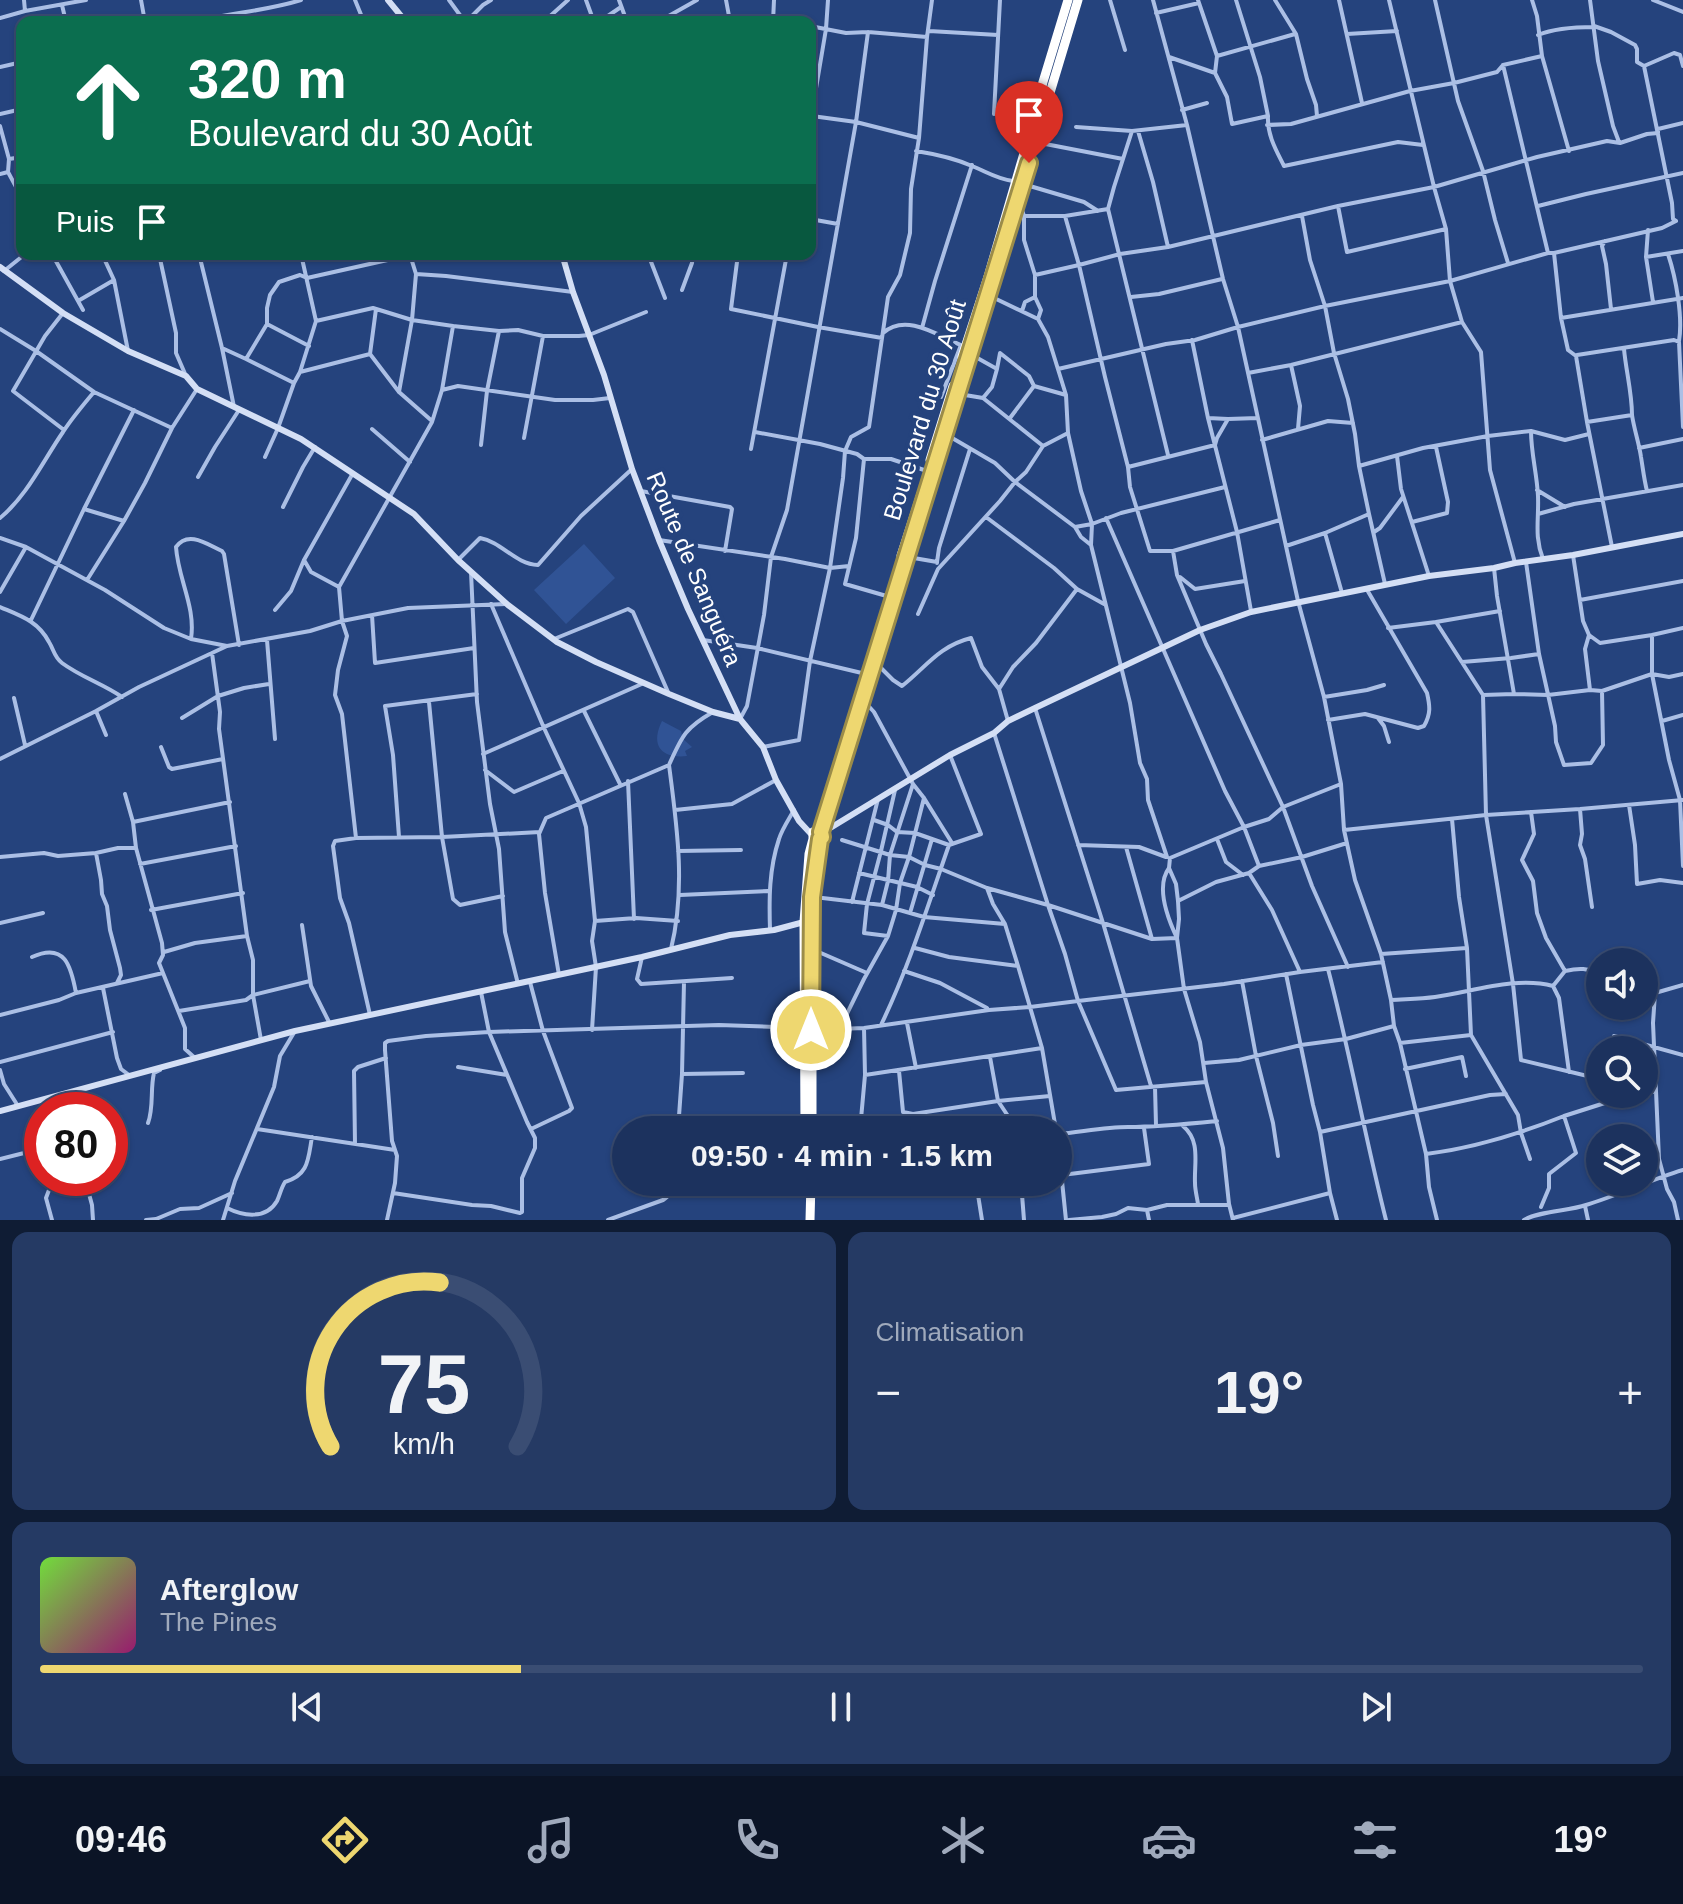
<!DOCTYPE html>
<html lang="fr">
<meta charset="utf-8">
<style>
:root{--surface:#1c325e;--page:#253a64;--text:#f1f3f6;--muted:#a0aabc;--line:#3a4d73;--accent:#eed770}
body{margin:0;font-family:Arial,sans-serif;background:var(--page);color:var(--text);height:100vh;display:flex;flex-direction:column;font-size:30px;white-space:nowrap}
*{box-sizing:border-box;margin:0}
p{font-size:26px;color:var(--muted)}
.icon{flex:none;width:44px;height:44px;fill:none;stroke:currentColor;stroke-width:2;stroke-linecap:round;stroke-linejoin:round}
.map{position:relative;height:1220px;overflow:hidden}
.drawer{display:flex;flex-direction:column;gap:12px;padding:12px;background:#0f1c34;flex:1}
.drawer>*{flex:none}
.banner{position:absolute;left:16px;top:16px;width:800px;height:244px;border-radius:16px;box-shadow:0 2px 6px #0004,0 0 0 2px var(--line);background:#0b6e4f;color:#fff;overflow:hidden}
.buttons{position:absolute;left:1586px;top:948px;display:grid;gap:16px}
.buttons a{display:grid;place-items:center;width:72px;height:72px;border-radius:50%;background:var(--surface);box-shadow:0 2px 6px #0004,0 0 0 2px var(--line);font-size:40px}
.speed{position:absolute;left:24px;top:1092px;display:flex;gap:16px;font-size:40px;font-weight:700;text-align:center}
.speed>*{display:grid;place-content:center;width:104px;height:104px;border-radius:50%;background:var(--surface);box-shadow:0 2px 6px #0004,0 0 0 2px var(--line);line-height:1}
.speed .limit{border:12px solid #d22;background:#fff;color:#111}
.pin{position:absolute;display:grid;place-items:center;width:68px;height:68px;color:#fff;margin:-82px -34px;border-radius:50% 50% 50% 0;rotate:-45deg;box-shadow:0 0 8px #0007}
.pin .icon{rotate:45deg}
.me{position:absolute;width:88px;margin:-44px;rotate:0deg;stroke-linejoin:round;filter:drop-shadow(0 0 6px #0008)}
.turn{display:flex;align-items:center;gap:28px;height:168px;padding:0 40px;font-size:36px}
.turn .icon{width:104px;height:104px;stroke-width:2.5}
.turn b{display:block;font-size:56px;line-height:68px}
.then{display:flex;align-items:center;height:76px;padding:0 40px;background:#0003;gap:16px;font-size:30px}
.big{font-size:60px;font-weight:800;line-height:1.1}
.drawer .widget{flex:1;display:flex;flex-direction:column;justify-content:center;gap:12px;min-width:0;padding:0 28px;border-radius:16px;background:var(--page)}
.drawer .dial{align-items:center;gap:0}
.dial svg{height:208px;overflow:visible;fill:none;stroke:var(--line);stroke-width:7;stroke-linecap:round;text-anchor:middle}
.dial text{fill:var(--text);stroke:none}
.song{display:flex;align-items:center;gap:24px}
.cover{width:96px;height:96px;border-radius:12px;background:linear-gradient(135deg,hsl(100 70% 55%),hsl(320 70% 35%))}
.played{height:8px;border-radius:4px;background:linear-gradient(90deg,var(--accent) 30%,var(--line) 30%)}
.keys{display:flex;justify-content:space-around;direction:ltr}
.heat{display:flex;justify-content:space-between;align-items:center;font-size:44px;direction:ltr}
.drawer .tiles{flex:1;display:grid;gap:12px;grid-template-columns:1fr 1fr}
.widget:last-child{grid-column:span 2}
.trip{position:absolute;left:612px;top:1116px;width:460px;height:80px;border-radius:40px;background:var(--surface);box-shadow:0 2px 6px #0004,0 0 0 2px var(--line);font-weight:800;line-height:80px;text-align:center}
.tabs{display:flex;height:128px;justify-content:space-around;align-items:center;background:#0b1426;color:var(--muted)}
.tabs .icon{width:56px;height:56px}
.tabs .selected{color:var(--accent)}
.tabs b{font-size:36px;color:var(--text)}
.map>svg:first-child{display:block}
.green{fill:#305395}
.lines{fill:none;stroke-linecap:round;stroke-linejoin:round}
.street{stroke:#abbfe5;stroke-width:4}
.secondary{stroke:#d4dff5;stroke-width:6}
.highway{stroke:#fff;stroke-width:9}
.route-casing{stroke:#9b8c49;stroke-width:20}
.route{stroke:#eed770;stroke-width:14}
.labels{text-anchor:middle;stroke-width:8;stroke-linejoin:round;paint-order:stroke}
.street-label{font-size:24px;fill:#fff;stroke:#25437d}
</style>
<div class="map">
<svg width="1683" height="1220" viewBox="0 0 1683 1220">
<rect width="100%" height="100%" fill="#25437d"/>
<path class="green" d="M584,544L615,578L566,624L534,590Z
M662,721L681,731L683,739L692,747L685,751L687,756C661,759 650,745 662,721Z"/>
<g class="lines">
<path class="street" d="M24,0L25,11
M141,0L145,22
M355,0L364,22
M449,0L465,22
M586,0L594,22
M619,0L627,22
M726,0L729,16L727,22
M1110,0L1125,50
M1153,0L1187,125L1223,279L1238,327L1298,601L1324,697L1341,784L1344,830L1355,880L1381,954L1391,1000L1394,1026L1400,1043L1426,1154L1429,1187L1437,1220
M1198,0L1217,56L1215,73
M1236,0L1260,77L1268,116
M1275,0L1296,34L1307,79L1316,105L1317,116
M1339,0L1362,103
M1435,0L1458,101L1483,171L1495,220L1508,263
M1532,0L1537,16L1542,56L1569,151
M1590,0L1598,61L1613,126L1619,142
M1653,0L1683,12
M62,5L66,22
M1156,13L1199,3
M729,16L786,22
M0,18L25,11L86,0
M194,22C229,13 266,11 301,0
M388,22L401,17
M466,22L483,5L491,0
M540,22L548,18L568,0
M599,22L621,7
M647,22H654
M658,22L697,0
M773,22L774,0
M810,26L846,33L868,32L927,37
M929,31L998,35
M1347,34L1397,31
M1217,56L1295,34
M1169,57L1215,73L1227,97L1232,124L1268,116C1267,135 1276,150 1284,166L1398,142L1423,145
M1503,65L1548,253
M1644,66L1674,53L1680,55L1683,66
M0,67L22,62
M1182,110L1207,103
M0,114L22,109
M994,114L1000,0
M812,116L856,122L919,138
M810,124L826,29L828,0
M1267,125L1291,124L1410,91L1454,83L1497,72L1503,65L1542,56
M0,126L9,159L8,172L22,198
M1076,127L1132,131L1187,125
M1132,131L1114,187L1108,209L1168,455
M1138,131L1153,182L1168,247
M1035,142L1123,159
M916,151C935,154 954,158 972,166C987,172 997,179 1013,181
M9,159L22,157
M0,174L8,172
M1023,184L1084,202L1098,211
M1019,202L1024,216V240L1035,275L1079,265L1120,254L1168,247L1338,206L1434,187L1537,157L1607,141L1620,143L1647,134L1658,133V129L1683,123
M1338,206L1347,252L1446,229
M1538,206L1586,194L1683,173
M1024,216H1065L1108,209
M1065,216L1079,265L1105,377L1128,467L1130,487L1150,551H1173L1280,520
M1302,216L1310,260L1325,306L1334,353L1348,399L1355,434L1359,466
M810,219L838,224
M1648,230L1646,257L1653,302
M1605,241L1602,246L1606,264L1611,309
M1554,253L1561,318L1568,350L1576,356L1587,422L1632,415C1634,429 1639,443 1641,457C1643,469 1644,479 1647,491
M52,254L83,310
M102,254L114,280L128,351
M159,254L176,333V353L186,376
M199,254L222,348L234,407
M648,254L665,298
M738,254L731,309L818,327L882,338
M1668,254C1676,278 1683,317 1679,341
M1646,257L1683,251
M200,260L220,254
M4,271L24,255L46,254
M1035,275V297L1041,310L1038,319L1048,337L1066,395L1068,433L1081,491L1092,524L1091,545L1130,703L1140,763L1147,779L1148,800L1167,857
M682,290L692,263L693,254
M990,296L1038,319
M1131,297L1159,294L1222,279
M78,301L114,280
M376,309L370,354L399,392L432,421
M1022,311L1025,302L1035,297
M63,313L45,336L13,391L64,430
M1561,318L1683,298
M316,321L373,308L412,320L453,326L499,331L518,330L543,336H579L589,335L646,312
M267,324L309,346
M922,328L935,281L972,165
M0,329L36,351L94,392L172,428
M883,333C906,312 939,336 963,346
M1192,340L1208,418L1228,419
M222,348L246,359L267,324V308L270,295L279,282L300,275L307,278L401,257L411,258L416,274L446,276L573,292
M1624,349C1626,371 1632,393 1632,415
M972,355L997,369L1000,353L1029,376L1034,386L1066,395
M1577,355L1674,340L1679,342L1683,427
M246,359L294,383
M1291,365L1300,406L1298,429
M1058,369L1166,344L1195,340L1238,327L1325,306L1450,281L1446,229L1434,187L1389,0
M300,372L370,354
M1248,373L1291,365L1462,322
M442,390L458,386L555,400H593L610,398
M399,392L412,320L416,274
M959,394L983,398L1043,446
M941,397L961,345
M983,398L992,387L997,369
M1010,418L1034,386
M1208,418L1237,532L1251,611
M1587,422L1612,547
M372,429L410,462
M1531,431C1531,453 1537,474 1538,496C1539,520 1534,536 1543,559
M755,432L820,444L857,454L864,459H891L927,471
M947,435L995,463L1015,482L1075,527L1092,524L1121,513L1225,487
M524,438L543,336
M1262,440L1328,421L1353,423
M481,445L487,391L499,331
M1639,448L1683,439
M751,449L787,254
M1397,456L1401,489L1429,576
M265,457L278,428L294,383L300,372L316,321L301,254
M864,459L856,538L845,584L890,597
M1128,467L1215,445L1217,438L1228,419L1258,418
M198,477L215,447L239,410
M1537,490L1565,507
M641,491L730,507L732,509L725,551
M283,507L303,467L315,447
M84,509L124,521
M1369,514L1359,466L1423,448L1488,436L1531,431L1565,440L1589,434
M1538,514L1574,504L1683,485
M986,517L1054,568L1077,589L1104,604
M0,518C27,496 43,461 63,432C72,418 83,405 94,392
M1106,518L1225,791L1244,827L1259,866
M1412,522L1447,513L1448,502L1436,447
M1075,527L1081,537L1091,545
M1374,532L1380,528L1403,497
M1325,533L1369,514L1385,584
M0,538L26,547L105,590L164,628L191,639L227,646L310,631L342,621L408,608L506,604
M659,540L785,559L830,568L849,566
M1286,546L1325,533L1342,593
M1173,551L1177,575L1206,644L1221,674L1283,807L1312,886L1348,967
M1573,555L1583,621L1589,635L1600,643L1652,635
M908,557L937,562V563
M304,560L311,572L339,587
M458,560L480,538C502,542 515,564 538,565L581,516L632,469
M937,562L939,548L970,449
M1526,562L1539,654L1555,726L1556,742L1564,765L1591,763L1603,745L1602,691
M1515,563L1490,470L1481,352L1462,322L1450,281L1548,253H1554L1662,228L1676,221L1673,219L1672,203L1644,66L1637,62V49L1635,45L1611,32L1594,26V27C1576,27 1555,28 1538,35
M1494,568L1497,596L1514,694
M471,572L477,702L490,804L499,849L505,932L518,984
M1180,577L1195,589L1245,581
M87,580L124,521L145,483L172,428L197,389
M0,592L26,547
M1580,600L1683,581
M491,604L544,728L579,803L586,827L595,921L592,941L596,967L592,1030
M0,607C21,616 38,621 49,642C54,650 54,657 62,663C81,677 103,684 122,697
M275,610L291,591L304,560L353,473
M918,614L938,569L1000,501L1015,482L1026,472L1043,446L1068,433
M372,615L375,663L474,648
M31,620L84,509L134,410
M1436,622L1500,611
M1388,628L1436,622L1483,695L1514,694L1548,695L1590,690L1602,691L1652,674L1669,677L1683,674
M1683,628L1652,635V674L1669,760L1680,800L1683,866
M1589,635L1585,649L1590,690
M191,639C196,607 178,579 176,547C188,530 207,544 222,551L224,554L239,645
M554,639L628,609L633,612L668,692
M267,640L275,739
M703,640L757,648L866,674
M212,653L220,712L219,729L247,936L253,960V995L261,1040
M875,662L893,680L902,686C926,667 939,646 971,638L982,667L999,689L1008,721
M1462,662L1511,658L1539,654
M999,689L1013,667L1036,643L1077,589
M1483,695L1486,815L1513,984L1521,1060L1600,1079
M1324,697L1367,690L1384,685
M14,698L25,745
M863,700L874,712L913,784L924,798L952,843
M429,702L442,837L453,899L460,905L503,896
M1035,708L1103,923L1151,1086
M96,711L106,735
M584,711L620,784
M182,718L218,696L244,688L269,684
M1378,718L1384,726L1389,742
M740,719L747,706L764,615L771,557L787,510L856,122L868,32
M1328,720L1365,714L1418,728L1424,726C1431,714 1430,706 1427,693L1366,588
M1662,721L1683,715
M994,733L1048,905L1065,954L1078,1001L1224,984L1300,972L1383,962
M161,747L169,767L172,769L223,759
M763,747L799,740L810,661L830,568L843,478L845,451L851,437L869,427L888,297L900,275L910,233L911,189L919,138L927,37L932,0
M483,754L644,683
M0,759L96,711L139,687L227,646
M669,765C677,826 686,888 671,949
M485,770L514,792L563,771
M628,781L634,919
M125,794L133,822L136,848
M1629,805L1635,845L1637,884L1660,880L1683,883
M1580,809L1582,834L1580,845L1585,859L1592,907
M675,810L732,804L776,780
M1531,812L1534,834L1522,860L1533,881L1537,913L1546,938L1565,971C1578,968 1589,967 1600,976
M1452,819L1459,897L1467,948L1471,1035L1518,1115L1521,1133L1530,1159
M874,820L888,825L897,832L915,833L949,845
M133,822L230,802
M1344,830L1486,815L1580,809L1683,800
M399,837L393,755L385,706L477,694
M356,838L342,714L335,695L338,670L347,636L342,621L339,587L432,422L442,390L453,326
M1217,839L1226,862L1243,875
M842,840L890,855L909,857L925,865L941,869L987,888L1048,905L1152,939L1177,938C1168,919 1155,887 1169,868
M1078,845L1139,847L1166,857
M1126,847L1152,939
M678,851L741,850
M0,857L44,853L58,856L96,853
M140,864L236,846
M859,873L917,887L933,895
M1249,873L1272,910L1300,972
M987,888L993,904L1005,924L1018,966L1042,1048L1056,1130
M680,895L768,891
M814,897L882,905L924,917L1005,924
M1178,901L1216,882L1249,873L1259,866L1302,857L1347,843
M852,902L878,799
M882,905L888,881L890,855L913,784
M151,910L243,893
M910,913L932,839
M595,921L636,918L678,921
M0,923L43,913
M302,925L311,986L330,1024
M770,930C769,899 769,869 779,839C782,829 789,819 794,810
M888,936L864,933L867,904L881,851L895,790
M915,948L949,957L1018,966
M814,950L867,973
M164,952L195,943L247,936
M1381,954L1467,948
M32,957C65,942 71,966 76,993
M642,957L637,979L641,984L732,978
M1328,969C1350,1053 1365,1137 1386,1220
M904,971L940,983L987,1008
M1286,974L1313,1105L1320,1132L1330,1193L1337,1220
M559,975L545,893L539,834L546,818L669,765C682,736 685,728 713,712
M1242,981L1256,1056L1273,1123L1278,1156
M530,982L543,1031L572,1108L569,1111L531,1129
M117,983L121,975L120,968L110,930L107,906L102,894L101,880L96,853L118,848H136L162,943L163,955L159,963L185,1028V1049L195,1058
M1553,986L1565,971
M103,988L117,1058L121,1069L129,1075
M1644,992L1655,993
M1391,1000C1405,999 1420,999 1435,997C1472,992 1515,976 1553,986L1559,998L1569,1072
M179,1011L246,1000L253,995L310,981
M0,1015L59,1000L76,993L163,973
M370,1015L349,923L340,898L333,846L335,841L356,838L442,837L540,832
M907,1023L916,1068
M881,1025C909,967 928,905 949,845L981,834L950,755
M811,1030L864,1028L989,1010L1030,1007L1078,1001L1116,1090L1206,1082
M839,1030L864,979L888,936L896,910L900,883L909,857L924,798
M1400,1043L1471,1035
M1609,1050L1614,1036L1683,1055
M990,1057L998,1101L1012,1122L1014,1130
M0,1062L113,1032
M1204,1063L1239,1060L1301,1045L1346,1039L1394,1026
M458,1067L507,1075
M1405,1069L1462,1057L1466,1076
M0,1070L4,1084L18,1106
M899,1071L903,1112L913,1114L998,1101L1050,1096
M682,1074L743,1073
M865,1075L1042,1048
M1155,1087L1156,1125
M1644,1091L1656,1092
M62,1110L61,1106L64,1094
M148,1123C154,1107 150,1089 154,1073L160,1070
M1183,1126C1201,1141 1194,1163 1195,1183C1195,1190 1197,1197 1198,1204
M257,1129L395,1150
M678,1130L682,1074L684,982
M860,1130L865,1075L864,1028
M1320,1132L1490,1095L1506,1094
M1058,1134C1081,1132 1105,1127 1128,1127C1157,1127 1187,1124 1217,1121
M1058,1142L1066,1220
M355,1144L354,1071L358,1067L386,1058
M1426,1154C1474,1148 1519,1134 1564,1116
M0,1159L28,1152L42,1146
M1062,1175L1149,1164L1144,1128
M85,1179L92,1205L93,1220
M861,1182V1194
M976,1182L982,1220
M1021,1182L1024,1220
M393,1193L472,1205L491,1206L520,1213L522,1212V1178L535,1148V1138L527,1122L489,1032L481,992
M813,1196L861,1194L890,1195L908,1188L937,1182
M1585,1206L1588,1220
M1541,1207L1549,1188V1174L1576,1153L1564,1116L1633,1094
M227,1208C243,1216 266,1220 277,1201C280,1195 281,1188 285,1182C309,1175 308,1159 312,1137
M1147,1210L1167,1205H1228
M1233,1218L1330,1193
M52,1220L46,1198L49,1190L85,1179
M146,1220L156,1219L180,1209L199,1208L232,1193
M223,1220L235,1181L274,1087L280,1056L295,1031
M387,1220L395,1183L397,1156L392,1141L385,1050V1043L388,1041L426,1036L489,1032L719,1025L803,1028
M608,1220L663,1200C670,1195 674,1191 675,1182
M1069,1220L1102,1217L1116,1214L1128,1208L1147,1210L1149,1220
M1233,1220L1229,1204L1223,1148L1206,1082L1200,1042L1184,989L1177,938L1179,919L1178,901L1176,884L1169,868L1170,858L1244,827L1269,819L1283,807L1341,784
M1524,1220C1539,1211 1569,1211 1586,1205C1619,1195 1650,1180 1683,1170
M1678,1220L1674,1202L1667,1189L1659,1159L1653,1023L1655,993L1683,985"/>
<path class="secondary" d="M388,0L406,22
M562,254L573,292L604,375L632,469L659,540L688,609L740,719L763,747L776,780L799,821L812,835
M0,267L63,313L128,351L186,376L197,389L301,439L414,514L458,560L508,605L557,642L596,662L669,694L713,712L740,719
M822,833L950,755L994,733L1008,721L1035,708L1200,630L1251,612L1429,576L1494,568L1515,563L1573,555L1683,534
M0,1111L295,1031L642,957L730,935L774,930L804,922"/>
<path class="highway" d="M962,357L988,277L1027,143L1043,82L1068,0
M930,460L953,386
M901,556L921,494
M821,832L818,830L813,832V839L818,840L822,837C820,828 828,809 831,799L989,295L1078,0
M811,1015L812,897L820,839
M812,1037V1130
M805,1130L804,922L809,854L813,839
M810,1220L811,1182"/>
</g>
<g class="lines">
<g class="route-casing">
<path id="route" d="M811,1030L812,897L820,839L822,837L821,832L1029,163"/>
</g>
<use href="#route" class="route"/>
</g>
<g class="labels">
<g class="street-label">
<text transform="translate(925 410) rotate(-73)" y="8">Boulevard du 30 Août</text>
<text transform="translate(694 569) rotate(67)" y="8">Route de Sanguéra</text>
</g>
</g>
</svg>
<div class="buttons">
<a><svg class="icon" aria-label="sound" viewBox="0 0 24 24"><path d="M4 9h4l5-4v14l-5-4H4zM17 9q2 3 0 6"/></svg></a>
<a><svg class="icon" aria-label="search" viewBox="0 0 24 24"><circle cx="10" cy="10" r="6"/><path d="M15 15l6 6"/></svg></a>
<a><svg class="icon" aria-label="layers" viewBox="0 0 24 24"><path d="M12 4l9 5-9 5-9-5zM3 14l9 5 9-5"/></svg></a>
</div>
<div class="speed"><div class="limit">80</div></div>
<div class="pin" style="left:1029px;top:163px;background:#d93025"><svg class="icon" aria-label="arrive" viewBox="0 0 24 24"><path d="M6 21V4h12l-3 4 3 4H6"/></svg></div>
<svg class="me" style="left:811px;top:1030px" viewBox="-20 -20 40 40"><circle r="17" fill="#eed770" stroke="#fff" stroke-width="3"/><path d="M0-11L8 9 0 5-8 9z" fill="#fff"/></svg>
<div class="trip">09:50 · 4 min · 1.5 km</div>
<div class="banner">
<div class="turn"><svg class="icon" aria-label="ahead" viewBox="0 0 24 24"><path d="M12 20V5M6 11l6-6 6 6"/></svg><div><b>320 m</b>Boulevard du 30 Août</div></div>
<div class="then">Puis<svg class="icon" aria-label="arrive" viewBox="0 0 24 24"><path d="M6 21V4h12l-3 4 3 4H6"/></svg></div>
</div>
</div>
<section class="drawer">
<div class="tiles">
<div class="widget dial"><svg viewBox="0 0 100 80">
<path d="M14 69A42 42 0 1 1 86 69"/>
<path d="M14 69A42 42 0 0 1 56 6" stroke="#eed770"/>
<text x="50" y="56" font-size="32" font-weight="700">75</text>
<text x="50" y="72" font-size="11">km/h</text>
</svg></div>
<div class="widget"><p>Climatisation</p>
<div class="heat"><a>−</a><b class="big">19°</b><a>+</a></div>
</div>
<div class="widget">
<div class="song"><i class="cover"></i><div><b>Afterglow</b><p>The Pines</p></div></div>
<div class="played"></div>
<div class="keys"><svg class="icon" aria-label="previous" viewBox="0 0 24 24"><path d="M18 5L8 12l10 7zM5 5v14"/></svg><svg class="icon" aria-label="pause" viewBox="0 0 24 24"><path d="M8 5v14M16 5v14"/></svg><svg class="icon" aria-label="next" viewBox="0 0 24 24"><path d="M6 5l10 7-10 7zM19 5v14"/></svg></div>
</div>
</div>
</section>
<nav class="tabs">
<b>09:46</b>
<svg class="icon selected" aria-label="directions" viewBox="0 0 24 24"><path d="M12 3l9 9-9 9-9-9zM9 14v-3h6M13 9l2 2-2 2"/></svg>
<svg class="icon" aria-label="music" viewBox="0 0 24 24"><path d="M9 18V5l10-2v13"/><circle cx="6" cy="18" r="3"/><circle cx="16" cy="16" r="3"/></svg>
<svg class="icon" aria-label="phone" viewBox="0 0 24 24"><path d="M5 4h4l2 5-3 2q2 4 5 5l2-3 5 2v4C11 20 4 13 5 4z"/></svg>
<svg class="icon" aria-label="climate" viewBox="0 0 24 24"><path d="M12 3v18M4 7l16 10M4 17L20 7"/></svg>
<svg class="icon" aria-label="car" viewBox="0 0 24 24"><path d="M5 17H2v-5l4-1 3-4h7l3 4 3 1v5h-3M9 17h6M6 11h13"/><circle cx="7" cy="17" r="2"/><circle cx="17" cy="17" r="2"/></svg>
<svg class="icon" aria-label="filters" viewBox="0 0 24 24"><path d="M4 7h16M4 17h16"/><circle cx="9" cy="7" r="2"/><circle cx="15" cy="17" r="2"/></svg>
<b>19°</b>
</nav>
